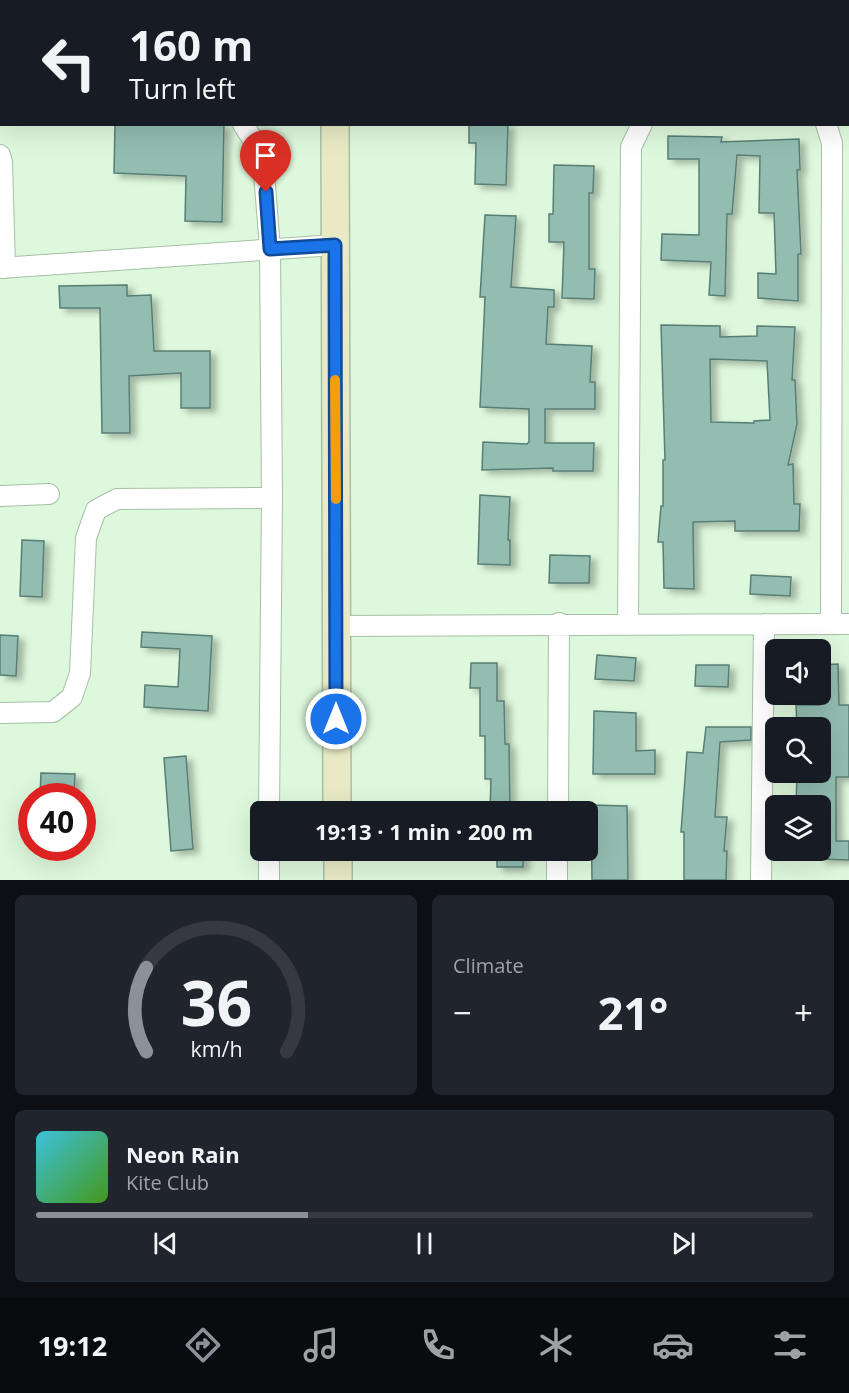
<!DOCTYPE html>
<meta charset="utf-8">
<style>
:root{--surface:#171b24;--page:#20242c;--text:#f1f3f6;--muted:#9ea1a6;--line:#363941;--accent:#8c9099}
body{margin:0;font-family:"Open Sans",sans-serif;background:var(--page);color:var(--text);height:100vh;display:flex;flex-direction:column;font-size:22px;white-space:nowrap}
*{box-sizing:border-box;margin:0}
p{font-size:20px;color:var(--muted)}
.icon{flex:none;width:33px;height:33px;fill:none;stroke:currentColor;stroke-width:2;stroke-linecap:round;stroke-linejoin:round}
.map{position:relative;height:880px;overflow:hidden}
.side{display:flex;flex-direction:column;gap:15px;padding:15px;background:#0d0f14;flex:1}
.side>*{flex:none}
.guide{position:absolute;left:0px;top:0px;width:849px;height:126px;box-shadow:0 6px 24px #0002;background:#171b24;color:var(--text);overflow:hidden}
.fabs{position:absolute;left:765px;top:639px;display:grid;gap:12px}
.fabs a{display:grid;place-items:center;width:66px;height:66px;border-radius:9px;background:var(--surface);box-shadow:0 6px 24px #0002;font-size:30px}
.speed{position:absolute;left:18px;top:783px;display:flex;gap:12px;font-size:30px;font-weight:700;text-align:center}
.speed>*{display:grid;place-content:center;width:78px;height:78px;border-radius:50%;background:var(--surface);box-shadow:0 6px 24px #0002;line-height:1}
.speed .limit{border:9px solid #d22;background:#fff;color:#111}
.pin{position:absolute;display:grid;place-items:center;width:51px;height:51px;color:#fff;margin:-62px -26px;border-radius:50% 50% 50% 0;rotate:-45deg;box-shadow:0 0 6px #0007}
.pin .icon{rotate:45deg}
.me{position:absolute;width:66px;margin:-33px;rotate:0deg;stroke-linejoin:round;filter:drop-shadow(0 0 4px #0008)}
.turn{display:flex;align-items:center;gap:21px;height:126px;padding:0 30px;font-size:27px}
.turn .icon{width:78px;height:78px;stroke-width:2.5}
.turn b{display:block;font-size:42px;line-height:51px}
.big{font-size:45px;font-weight:700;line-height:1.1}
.side .widget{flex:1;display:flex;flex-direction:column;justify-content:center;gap:9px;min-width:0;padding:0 21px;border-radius:9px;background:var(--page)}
.side .dial{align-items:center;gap:0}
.dial svg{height:156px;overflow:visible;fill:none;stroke:var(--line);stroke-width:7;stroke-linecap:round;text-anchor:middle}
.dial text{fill:var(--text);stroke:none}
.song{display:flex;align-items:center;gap:18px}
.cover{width:72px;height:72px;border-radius:9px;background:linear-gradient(135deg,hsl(190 70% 55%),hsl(100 70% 35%))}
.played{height:6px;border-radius:3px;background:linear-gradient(90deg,var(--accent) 35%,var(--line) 35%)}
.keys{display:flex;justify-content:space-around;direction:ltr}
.heat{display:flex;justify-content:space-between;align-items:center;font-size:33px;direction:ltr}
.side .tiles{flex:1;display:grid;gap:15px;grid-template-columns:1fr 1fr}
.widget:last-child{grid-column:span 2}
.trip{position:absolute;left:250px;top:801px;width:348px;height:60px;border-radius:9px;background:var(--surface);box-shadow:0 6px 24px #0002;font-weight:700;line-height:60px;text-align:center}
.dock{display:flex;height:96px;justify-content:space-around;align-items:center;background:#090b0e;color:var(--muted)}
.dock .icon{width:42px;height:42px}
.dock .on{color:var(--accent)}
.dock b{font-size:27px;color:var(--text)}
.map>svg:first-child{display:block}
.building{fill:#93bdb1;stroke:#587f75;stroke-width:1.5;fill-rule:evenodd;filter:url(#shadow)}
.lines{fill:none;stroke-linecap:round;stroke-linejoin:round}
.street-casing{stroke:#a6c0a5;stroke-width:22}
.secondary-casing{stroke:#a6c0a5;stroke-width:30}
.street{stroke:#fff;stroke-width:20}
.secondary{stroke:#e9eac5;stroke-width:27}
.route-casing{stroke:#114b97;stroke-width:15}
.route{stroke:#1a73e8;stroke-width:10}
.slow{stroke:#f59e0b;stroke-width:10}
</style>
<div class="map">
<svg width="849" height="880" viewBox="0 0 849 880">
<defs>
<filter id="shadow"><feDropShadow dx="6" dy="4" stdDeviation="3" flood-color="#0004"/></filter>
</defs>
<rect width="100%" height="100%" fill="#ddf8dc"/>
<path class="building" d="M115,124H224L222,222L185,221L186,176L114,173Z
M469,124H508L506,185L475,184L476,143H469Z
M668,136L722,137L721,142L799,139L800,170H797L801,254H798V301L758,298V273L776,274L774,213H759L760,156L737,155L732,214H727L725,296L709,295L711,262L661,260L662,234L699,235V159H668Z
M554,165L594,166L593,193H589V269H595L594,299L562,298L564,242H549V214H553Z
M485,215L516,216L511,287L554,290V307H548L546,344L592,346L590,382H595V409H545V443H594L593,471H553V468L482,470L483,442L527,444L529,442V409L480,407L485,297H480Z
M127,285V296L151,295L154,351H210V408H181V373L129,376L130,433H102L100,308H60L59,286Z
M661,325L720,326V337L757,336V326L795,327L792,380H795L797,424L788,465L793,464L794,504H800L799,531H735V521L693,522L694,589L664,588L663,542H658L661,506H663V460H665ZM710,359L767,361L770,420L754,421V423L711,422Z
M480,495L510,497L508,540H510V565L478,564Z
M22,540L44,541L42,597L20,596Z
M550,555L590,556L589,583H549Z
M751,575L791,577L790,596L750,594Z
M142,632L212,636L208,711L144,707L145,685L178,687L180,649L141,647Z
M0,635L18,636L16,676L0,675Z
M597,655L636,658L634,681L595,679Z
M471,663H497V701H504L505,744H509L510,812H490L491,779H485V736H480V688H470Z
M838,664L839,705H849V777H836V841H849V860L820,859V806H796L797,772H820V728H797L796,705H820V665Z
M696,665H729L728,687L695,686Z
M594,711L636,713V751L655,750V774H593Z
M706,727H751V740L720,742L715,817H727L724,851H727L726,880H684V832H681L687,752L703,753Z
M186,756L193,849L171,851L164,758Z
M41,773L75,774L74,796H40Z
M591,805L627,806L628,880H592Z
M497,850H523V867H497Z"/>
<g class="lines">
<g class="street-casing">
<path id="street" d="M133,0L135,2
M243,124L258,148L264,173L270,249L272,498L269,812
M826,124L832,143L831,624
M0,155L2,162L5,268
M0,268L335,245
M0,496L49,494
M628,624L631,147L642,124
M336,626L849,624
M0,713L53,712L72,697L80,673L86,538L96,510L117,499L272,498
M558,812L559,623
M269,880V850
M557,880V850
M761,880L764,624"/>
</g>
<g class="secondary-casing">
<path id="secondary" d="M334,0V2
M36,2L45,0
M0,8H2
M335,124L337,812
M338,850V880"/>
</g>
<use href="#street" class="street"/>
<use href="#secondary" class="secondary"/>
</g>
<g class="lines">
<g class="route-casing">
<path id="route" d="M266,192L270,249L335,245L336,719"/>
</g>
<use href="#route" class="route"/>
<path class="slow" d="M335,380L336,499"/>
</g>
</svg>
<div class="fabs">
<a><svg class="icon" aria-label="sound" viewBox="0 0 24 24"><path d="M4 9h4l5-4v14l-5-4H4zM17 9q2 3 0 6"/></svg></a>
<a><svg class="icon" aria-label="search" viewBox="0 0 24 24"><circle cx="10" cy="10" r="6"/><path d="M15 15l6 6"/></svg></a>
<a><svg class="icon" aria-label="layers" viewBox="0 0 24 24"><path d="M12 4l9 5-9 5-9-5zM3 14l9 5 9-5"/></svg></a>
</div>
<div class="speed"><div class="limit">40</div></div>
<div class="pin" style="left:266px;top:192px;background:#d93025"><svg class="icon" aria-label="arrive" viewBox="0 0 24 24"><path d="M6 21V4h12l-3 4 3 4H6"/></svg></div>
<svg class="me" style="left:336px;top:719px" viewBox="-20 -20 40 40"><circle r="17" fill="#1a73e8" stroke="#fff" stroke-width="3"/><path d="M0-11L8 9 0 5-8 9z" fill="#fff"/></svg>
<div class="trip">19:13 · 1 min · 200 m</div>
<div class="guide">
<div class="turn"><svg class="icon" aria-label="left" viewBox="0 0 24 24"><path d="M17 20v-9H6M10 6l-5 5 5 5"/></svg><div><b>160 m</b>Turn left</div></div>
</div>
</div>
<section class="side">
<div class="tiles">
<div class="widget dial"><svg viewBox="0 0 100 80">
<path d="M14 69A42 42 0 1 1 86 69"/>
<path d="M14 69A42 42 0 0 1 14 26" stroke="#8c9099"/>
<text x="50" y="56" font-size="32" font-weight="700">36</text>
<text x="50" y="72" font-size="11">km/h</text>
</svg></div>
<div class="widget"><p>Climate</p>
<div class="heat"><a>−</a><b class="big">21°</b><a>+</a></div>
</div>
<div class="widget">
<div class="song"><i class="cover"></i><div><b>Neon Rain</b><p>Kite Club</p></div></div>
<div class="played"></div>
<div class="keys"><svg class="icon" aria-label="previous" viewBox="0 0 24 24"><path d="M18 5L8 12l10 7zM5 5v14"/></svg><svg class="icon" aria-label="pause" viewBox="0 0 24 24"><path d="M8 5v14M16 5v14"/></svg><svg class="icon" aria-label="next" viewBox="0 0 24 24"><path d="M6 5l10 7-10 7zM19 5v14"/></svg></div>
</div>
</div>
</section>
<nav class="dock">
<b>19:12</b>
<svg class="icon on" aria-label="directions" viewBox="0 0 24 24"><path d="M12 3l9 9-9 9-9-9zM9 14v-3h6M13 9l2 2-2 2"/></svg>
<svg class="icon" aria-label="music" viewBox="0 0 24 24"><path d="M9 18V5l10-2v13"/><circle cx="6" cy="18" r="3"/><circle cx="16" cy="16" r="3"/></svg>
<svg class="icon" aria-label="phone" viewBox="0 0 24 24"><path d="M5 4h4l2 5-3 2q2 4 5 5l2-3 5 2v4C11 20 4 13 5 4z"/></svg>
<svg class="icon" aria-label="climate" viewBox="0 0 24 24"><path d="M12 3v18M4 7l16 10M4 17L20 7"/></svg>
<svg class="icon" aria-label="car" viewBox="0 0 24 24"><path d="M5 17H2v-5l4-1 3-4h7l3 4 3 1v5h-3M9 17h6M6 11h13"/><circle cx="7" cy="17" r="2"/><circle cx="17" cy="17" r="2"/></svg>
<svg class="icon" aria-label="filters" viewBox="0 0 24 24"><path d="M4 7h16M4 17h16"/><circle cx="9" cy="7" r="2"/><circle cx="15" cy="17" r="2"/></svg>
</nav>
